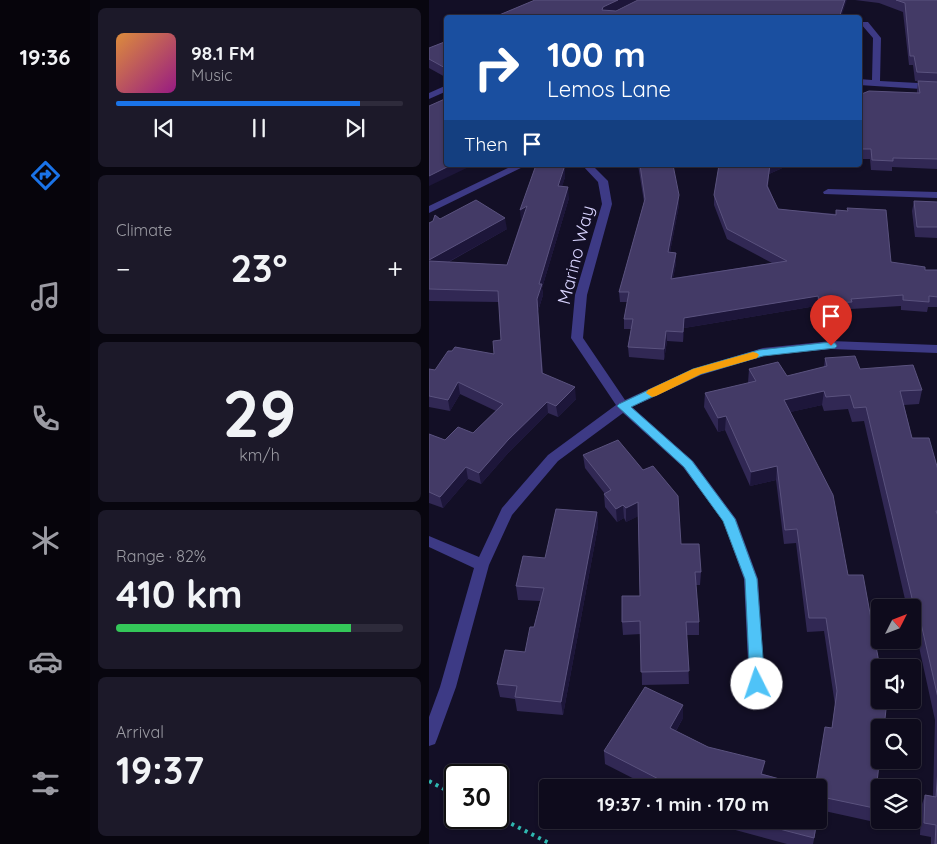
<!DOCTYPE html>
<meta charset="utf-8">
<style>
:root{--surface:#0e0b1c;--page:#1c1929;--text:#f1f3f6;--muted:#9b9ba3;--line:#2e2b3b;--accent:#1a73e8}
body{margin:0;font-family:Quicksand,sans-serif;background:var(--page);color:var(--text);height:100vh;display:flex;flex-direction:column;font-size:19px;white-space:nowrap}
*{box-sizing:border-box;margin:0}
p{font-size:16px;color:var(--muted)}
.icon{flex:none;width:28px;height:28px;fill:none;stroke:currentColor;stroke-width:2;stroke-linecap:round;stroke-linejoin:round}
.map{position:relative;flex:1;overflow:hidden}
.drawer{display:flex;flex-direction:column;gap:8px;padding:8px;background:#08060f;width:339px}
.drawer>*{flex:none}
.banner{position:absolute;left:15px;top:15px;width:418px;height:152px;border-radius:5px;box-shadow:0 1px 4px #0004,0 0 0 1px var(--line);background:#1a4fa0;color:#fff;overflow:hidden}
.needle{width:32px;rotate:48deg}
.tools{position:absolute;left:442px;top:599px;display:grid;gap:10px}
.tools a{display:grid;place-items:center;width:50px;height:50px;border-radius:5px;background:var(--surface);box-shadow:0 1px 4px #0004,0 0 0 1px var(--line);font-size:25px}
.speed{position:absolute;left:15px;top:764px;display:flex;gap:10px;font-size:25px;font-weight:700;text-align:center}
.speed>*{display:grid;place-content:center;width:65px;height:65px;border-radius:50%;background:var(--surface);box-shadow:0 1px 4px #0004,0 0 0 1px var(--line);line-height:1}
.speed .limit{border:2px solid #111;border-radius:8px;background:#fff;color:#111}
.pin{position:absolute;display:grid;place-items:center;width:42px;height:42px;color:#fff;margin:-51px -21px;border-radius:50% 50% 50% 0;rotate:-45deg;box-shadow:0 0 5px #0007}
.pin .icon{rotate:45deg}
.me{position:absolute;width:55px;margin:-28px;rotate:356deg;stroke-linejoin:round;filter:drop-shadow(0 0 4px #0008)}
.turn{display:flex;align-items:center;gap:18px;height:105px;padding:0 20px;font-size:22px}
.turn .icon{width:65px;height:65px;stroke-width:2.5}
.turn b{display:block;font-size:35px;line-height:42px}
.then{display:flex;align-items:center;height:48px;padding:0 20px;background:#0003;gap:10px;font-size:19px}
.big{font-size:38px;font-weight:700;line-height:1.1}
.drawer .card{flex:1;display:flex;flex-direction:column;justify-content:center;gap:8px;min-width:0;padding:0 18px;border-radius:8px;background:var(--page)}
.drawer .dial{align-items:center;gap:0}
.dial b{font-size:65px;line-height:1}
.song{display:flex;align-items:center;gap:15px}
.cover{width:60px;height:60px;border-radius:8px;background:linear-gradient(135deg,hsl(30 70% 55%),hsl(310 70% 35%))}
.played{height:5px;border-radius:2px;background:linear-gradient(90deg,var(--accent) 85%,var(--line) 85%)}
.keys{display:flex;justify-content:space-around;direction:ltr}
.heat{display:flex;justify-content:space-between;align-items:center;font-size:28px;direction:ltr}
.charge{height:8px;border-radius:4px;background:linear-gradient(90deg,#34c759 82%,var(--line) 0)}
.trip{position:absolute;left:110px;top:779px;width:288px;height:50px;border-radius:5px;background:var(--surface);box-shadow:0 1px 4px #0004,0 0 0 1px var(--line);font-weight:700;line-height:50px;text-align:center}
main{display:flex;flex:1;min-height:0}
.menu{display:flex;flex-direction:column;width:90px;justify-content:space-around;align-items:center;background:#06040b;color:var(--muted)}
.menu .icon{width:35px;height:35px}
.menu .active{color:var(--accent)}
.menu b{font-size:22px;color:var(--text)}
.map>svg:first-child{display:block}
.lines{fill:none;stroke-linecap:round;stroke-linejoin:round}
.path{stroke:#2fb8b0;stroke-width:4;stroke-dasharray:3 4.5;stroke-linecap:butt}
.minor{fill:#3d3a85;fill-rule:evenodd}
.wall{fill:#312854}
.shaded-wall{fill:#1d163a}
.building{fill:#433a66;stroke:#5a527e}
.route{fill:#4fc3f7;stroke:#337fa1}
.slow{fill:#f59e0b}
.labels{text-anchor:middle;stroke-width:5;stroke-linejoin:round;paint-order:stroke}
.street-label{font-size:18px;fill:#d9d4ff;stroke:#130f26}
</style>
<main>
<nav class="menu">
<b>19:36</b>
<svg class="icon active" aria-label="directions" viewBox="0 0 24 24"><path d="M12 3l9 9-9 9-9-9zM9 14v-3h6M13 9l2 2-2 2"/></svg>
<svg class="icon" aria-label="music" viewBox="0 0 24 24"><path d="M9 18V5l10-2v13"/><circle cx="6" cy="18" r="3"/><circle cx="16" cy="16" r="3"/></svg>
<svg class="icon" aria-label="phone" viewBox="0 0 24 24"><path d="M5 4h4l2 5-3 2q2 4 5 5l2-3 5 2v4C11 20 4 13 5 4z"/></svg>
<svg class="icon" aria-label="climate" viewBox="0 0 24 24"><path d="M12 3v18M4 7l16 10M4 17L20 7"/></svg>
<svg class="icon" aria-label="car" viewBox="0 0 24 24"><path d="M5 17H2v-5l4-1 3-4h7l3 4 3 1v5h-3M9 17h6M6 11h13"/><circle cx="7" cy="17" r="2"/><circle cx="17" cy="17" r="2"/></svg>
<svg class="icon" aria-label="filters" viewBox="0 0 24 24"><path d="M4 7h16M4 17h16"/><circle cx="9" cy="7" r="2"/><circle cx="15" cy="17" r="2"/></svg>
</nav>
<section class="drawer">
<div class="card">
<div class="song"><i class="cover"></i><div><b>98.1 FM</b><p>Music</p></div></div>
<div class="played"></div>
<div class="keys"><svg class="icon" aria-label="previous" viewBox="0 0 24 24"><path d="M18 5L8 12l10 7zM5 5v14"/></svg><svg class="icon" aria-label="pause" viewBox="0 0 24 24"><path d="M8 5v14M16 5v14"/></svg><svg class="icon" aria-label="next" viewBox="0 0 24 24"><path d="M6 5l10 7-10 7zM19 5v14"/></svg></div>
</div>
<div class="card"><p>Climate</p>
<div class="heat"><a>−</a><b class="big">23°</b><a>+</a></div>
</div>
<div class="card dial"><b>29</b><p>km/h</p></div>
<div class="card"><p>Range · 82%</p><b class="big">410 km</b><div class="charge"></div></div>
<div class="card"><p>Arrival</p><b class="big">19:37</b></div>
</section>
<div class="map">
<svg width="509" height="844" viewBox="0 0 509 844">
<rect width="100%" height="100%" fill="#130f26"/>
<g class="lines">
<path class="path" d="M0,781L26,795
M69,817L122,844"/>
<path class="minor" d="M433,22H439L452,38L451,81L509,84V90L430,85V79L443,80L444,38L432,24Z
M18,85V91L0,99V93Z
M85,165H98L0,213V206Z
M153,165H163L179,181L183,204L158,295L154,338L196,400L264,369L334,348L402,341L509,345V353L402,349L335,356L272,375L203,407L264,461L307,519L329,579L336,684L333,689L328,691L323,689L320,684L315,579L294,521L254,467L194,413L129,461L83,515L60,565L27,687L8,739L6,744L0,746V717L11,687L45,568L0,547V536L50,557L73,508L119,455L187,405L142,338L146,295L173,204L169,182Z
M399,189L509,192V198L395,194L394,192Z"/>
</g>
<path class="wall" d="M426,0H509V169L463,167V171L442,170L441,159H430V95L488,93V91L489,81H486L484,65H480L474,12L450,3Z
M18,41V78L0,68V48Z
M209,165H244L250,205L241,252L247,253V263L244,278L343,263L298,239L285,205V195L290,165H360L340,174L339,186L349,209L407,214V210L462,262L496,270H509V307H499L498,312L472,310V306L422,309L421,312L390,314L387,306L255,328L254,342L238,341L235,360L200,357L199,347L202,329H195V319L198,302H191L190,292L215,202Z
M136,177L133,186L140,198L113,288L114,295L109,311L114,373L147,399L129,417L119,413L80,452L52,484L39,479L14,508L0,503V434L16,440L44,433L67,411L31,394L21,411L0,407V369L6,370L23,351L65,354L72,340L70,302L0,301V223L11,219L78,229L20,262L78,265L92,221Z
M485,201L509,202V238L486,237L483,211Z
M396,358L493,390L490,404L475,405L483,438L509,470V844H502V837L491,835L492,807L496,795L504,796L506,720L487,633H484V608H478L435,421L423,422L419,409L395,411L393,405L361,412L445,808L441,821L391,810L406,705L395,631L378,632L367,543L355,544L347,480L321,486L296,430L289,432L275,407L276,393L319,383L320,369L358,376L395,367Z
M154,455L252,544L272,572L271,585H267L270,622V635H258L260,684L213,685L212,634L194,635L193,622L211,596L209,516L197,522L195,518L188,522L176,507L175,494H176L156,468Z
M168,512L169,526L134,715L88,711L86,699L71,697L68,684L96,652L105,627L111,601L89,600L87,586L116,558Z
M254,718L247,731L334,774L384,788H223L176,764L175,751Z
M277,820H389L384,844H358L277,822Z"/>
<path class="shaded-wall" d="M189,0H209L174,16L173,10L174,7Z
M416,0H418L412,18H410Z
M22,165H44L0,186V176Z
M136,165V177L130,197L129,186Z
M341,165H360L340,174L338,196Z
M139,187L140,198L113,288L114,295L109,311L115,384L108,299L110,284Z
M250,195V205L239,262V252Z
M98,206L99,217L92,221L91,210Z
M76,218L78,229L1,272L0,260Z
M247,253V263L242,289V279Z
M389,296L387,306L255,328L254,342V332L255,318Z
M237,331L238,341L235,360V349Z
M29,382L31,394L21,411L19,400Z
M146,387L147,399L129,417L127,406Z
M395,391L393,405L353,414L355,400Z
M118,402L119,413L80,452L52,484L50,473L79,440Z
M297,416L296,430L289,432V418Z
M348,466L347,480L321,486L322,472Z
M37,467L39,479L14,508L11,497Z
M209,502L210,516L197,522V508Z
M194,505L195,518L188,522L187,509Z
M168,512L169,526L134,715L132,702Z
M254,705V718L241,741V728Z
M336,761L334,774L331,787L332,774Z"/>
<path class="building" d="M106,0H189L174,7L173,10L187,11L209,0H416L410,18H63Z
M467,0H509V73L488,72L485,56H481L476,3Z
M18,41V69L0,59V48Z
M489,81L509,82V159L464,158V161L443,160L442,149H430V95L440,91L491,93Z
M18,98V165H22L0,176V106Z
M107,165H136L129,186L139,187L110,284H113L108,299L113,373L146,387L127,406L118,402L79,440L50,473L37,467L11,497L0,492V434L16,440L29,427L44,433L74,404L29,382L19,400L0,396V369L6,370L19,351H23L26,347L65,354L64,341L72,340L69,291L0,289V261L78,265L98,206L91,210Z
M211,165H244L250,195L239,252L247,253L242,279L358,261L298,229L285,195L290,165H341L338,186L349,209L407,215V210L419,211L418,208L457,210L462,262L496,267V270H509V297L500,296V302L474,300V295L422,299L423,302L391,304L389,296L255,318L254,332L237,331L235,349L199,347L204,319H195L200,292H190L216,199Z
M47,200L76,218L0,260V223L4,221L6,215L11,219Z
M485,201L509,202V227H488Z
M426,356L431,369L484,365L493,390L471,391L483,438H500L509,470V511H507L509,516V698L491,619H488L437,407L425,408L421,395L397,397L395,391L355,400L404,495L419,575H434L451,668V700H458L455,728H451V756L445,808L393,797L389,818V788H386L396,727L403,728L408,691L397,618H380L368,529L356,530L348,466L322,472L297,416L289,418L276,393L327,381L320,369L349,362L358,376L398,366L396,358Z
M189,440L214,470L224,466L249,496L252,544H270L272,572H266L270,622H257L260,671L212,672L211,621L193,622V596H211L209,502L197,508L194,505L187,509L175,494L182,490L154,455Z
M127,509L168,512L132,702L86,697L88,686L68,684L76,650L96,652L101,627H105L115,588L87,586L94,556L116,558Z
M216,687L254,705L241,728L279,747L336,761L332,774L384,788H247L175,751Z
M509,769V844H506L507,825L495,823L496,795L507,797Z
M316,820H388L385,838Z"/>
<path class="route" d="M402,342L406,343L408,346L406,348L334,356L272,374L202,407L263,461L306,519L328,579L336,684L333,688L328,690L324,688L321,684L316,579L294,521L255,467L188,406L190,404L264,369L330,350Z"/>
<path class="slow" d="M324,352L328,353L330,355L328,358L272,374L227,396L223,397L217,393L219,390L264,369Z"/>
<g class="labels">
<g class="street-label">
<text transform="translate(147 255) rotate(-76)" y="6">Marino Way</text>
</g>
</g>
</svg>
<div class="tools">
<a><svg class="needle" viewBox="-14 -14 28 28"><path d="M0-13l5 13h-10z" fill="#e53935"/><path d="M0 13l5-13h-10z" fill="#9b9ba3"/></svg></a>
<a><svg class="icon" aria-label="sound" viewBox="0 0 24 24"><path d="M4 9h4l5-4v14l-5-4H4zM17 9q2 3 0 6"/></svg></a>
<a><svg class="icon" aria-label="search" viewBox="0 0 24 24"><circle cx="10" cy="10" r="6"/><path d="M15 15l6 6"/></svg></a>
<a><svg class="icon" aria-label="layers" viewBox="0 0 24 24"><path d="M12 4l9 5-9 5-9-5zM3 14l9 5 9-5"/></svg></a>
</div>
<div class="speed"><div class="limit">30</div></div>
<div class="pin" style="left:402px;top:346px;background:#d93025"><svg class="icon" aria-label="arrive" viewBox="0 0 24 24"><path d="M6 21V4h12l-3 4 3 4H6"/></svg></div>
<svg class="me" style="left:328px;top:684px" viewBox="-20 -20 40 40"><circle r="19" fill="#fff"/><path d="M0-13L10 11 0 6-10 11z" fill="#4fc3f7"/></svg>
<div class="trip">19:37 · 1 min · 170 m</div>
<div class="banner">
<div class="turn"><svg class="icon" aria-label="right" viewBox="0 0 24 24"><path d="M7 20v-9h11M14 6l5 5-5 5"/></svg><div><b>100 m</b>Lemos Lane</div></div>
<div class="then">Then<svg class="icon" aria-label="arrive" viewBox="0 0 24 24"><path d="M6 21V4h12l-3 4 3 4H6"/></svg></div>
</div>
</div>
</main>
